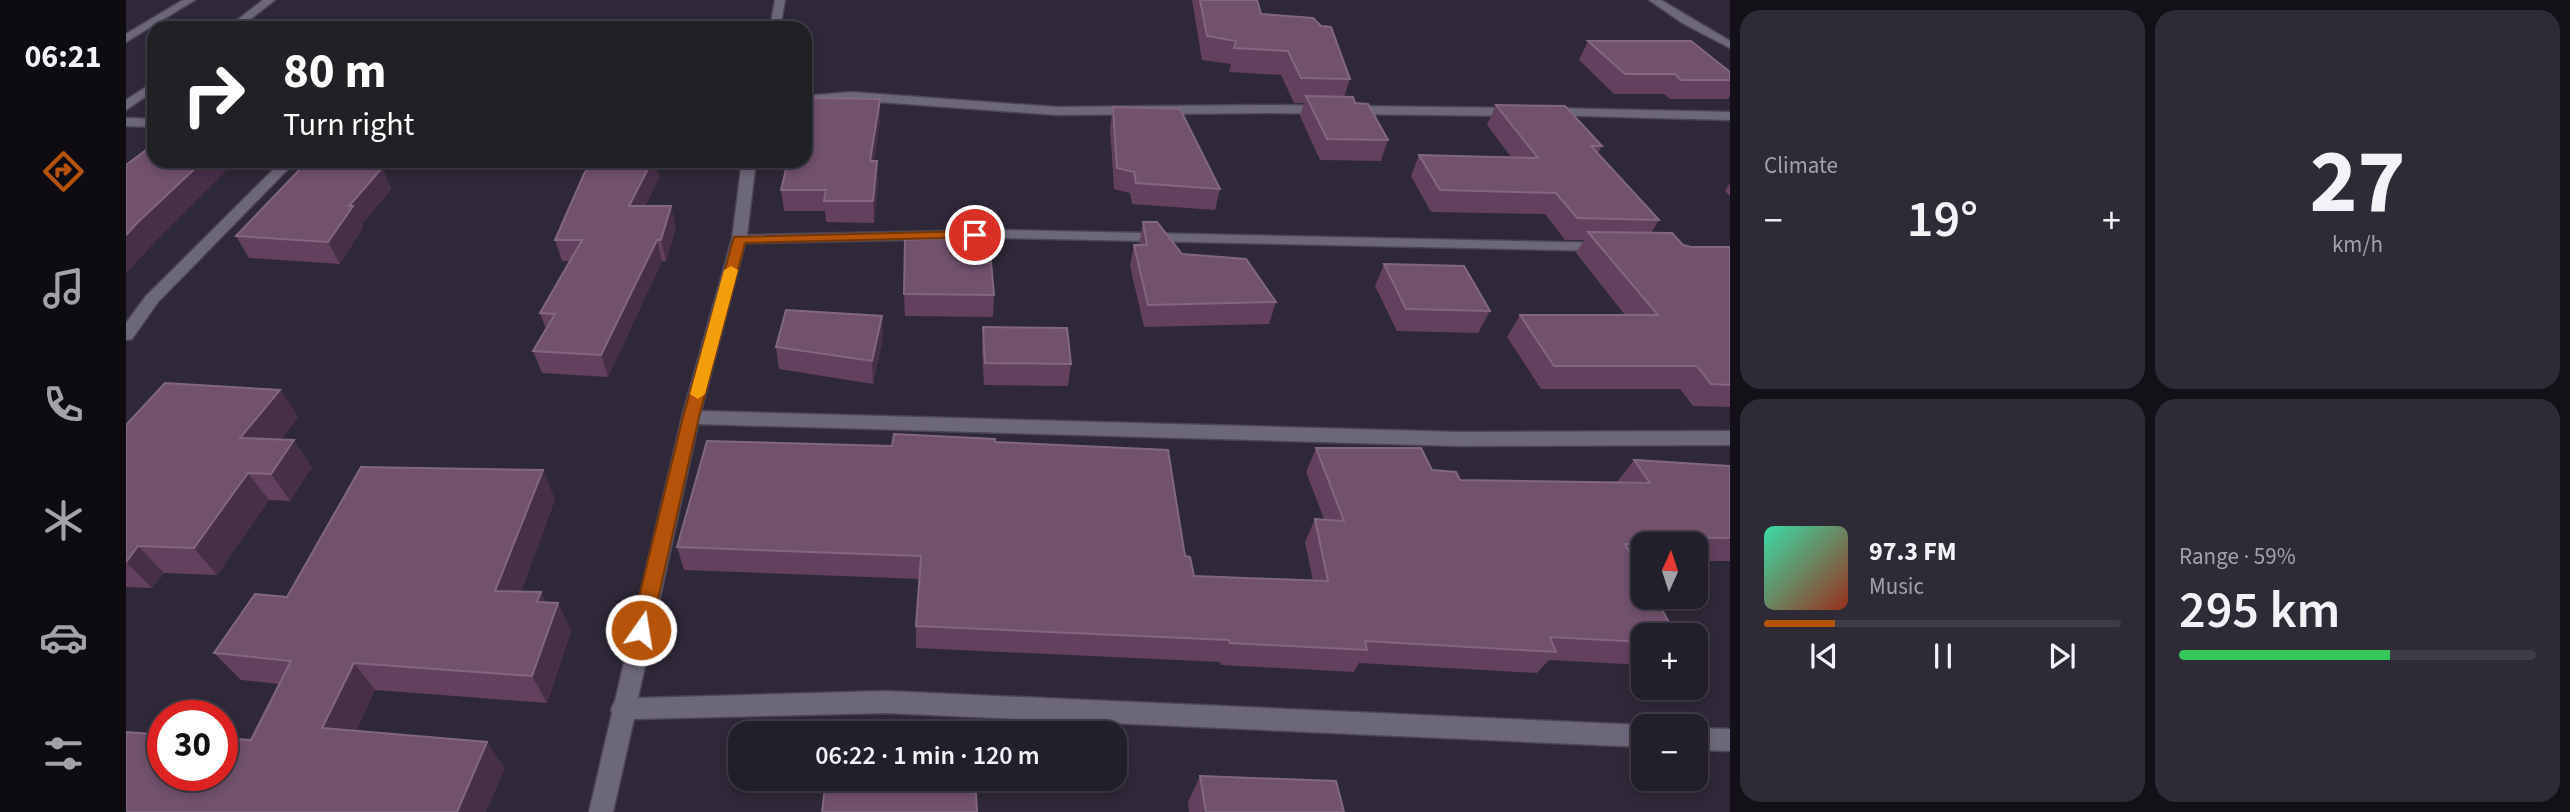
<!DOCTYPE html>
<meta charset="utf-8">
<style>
:root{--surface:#221e2a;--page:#2e2b36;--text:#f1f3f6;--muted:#a2a2a8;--line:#3f3c47;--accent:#b45309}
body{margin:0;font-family:"Source Sans 3",sans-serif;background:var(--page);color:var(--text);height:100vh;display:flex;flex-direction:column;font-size:26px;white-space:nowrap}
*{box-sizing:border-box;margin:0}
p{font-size:23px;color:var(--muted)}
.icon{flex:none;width:38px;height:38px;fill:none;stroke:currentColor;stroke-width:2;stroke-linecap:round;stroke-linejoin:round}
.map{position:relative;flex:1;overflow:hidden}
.panel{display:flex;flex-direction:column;gap:10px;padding:10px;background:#131017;width:840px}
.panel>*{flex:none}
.top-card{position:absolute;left:21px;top:21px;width:665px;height:147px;border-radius:21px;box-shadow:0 4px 10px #0003,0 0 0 2px var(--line);background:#202124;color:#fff;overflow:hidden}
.needle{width:46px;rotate:3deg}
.controls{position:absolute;left:1505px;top:532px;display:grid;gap:14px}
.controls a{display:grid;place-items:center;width:77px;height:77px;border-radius:14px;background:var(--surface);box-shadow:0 4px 10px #0003,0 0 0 2px var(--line);font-size:35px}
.speed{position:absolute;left:21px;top:700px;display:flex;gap:14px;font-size:35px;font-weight:700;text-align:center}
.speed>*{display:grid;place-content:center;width:91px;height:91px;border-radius:50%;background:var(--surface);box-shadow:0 4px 10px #0003,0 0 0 2px var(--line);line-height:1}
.speed .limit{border:10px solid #d22;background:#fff;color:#111}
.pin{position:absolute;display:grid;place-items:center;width:60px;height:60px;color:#fff;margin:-30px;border:4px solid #fff;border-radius:50%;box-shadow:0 2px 7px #0007}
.me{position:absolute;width:77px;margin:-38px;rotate:13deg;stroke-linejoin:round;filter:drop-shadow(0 0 5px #0008)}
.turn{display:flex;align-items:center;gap:24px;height:147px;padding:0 21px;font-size:32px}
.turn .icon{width:91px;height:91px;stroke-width:2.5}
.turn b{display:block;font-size:49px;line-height:60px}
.big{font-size:52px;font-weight:600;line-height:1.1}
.panel .card{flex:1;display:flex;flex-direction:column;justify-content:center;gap:10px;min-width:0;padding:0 24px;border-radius:21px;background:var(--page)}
.panel .dial{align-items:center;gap:0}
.dial b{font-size:91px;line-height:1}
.song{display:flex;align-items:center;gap:21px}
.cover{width:84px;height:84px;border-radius:10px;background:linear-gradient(135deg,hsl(160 70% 55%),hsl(10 70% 35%))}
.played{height:7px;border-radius:4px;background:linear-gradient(90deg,var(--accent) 20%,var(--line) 20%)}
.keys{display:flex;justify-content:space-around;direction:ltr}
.heat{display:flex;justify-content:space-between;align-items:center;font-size:38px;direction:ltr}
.charge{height:10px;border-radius:5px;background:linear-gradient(90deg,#34c759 59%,var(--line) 0)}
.panel .tiles{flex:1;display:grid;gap:10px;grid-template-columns:repeat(2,1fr)}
.trip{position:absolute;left:602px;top:721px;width:399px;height:70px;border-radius:21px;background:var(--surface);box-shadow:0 4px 10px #0003,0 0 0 2px var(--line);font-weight:600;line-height:70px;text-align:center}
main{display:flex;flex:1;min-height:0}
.tab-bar{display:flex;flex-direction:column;width:126px;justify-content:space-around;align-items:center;background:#0e0c11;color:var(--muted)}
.tab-bar .icon{width:49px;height:49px}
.tab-bar .on{color:var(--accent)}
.tab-bar b{font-size:32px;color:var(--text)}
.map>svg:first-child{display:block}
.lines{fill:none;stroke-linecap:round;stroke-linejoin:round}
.lane-casing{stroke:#4b4553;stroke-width:3}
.street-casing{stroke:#4b4553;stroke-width:3}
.lane{fill:#6d677a;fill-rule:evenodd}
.street{fill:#6d677a;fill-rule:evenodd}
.wall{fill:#63405d}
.shaded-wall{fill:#482f48}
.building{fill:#71516c;stroke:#826780;stroke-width:2}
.route{fill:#b45309;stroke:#753606;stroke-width:2}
.slow{fill:#f59e0b}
</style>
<main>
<nav class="tab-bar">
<b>06:21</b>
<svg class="icon on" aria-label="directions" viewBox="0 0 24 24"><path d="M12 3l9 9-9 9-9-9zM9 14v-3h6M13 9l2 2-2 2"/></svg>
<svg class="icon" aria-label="music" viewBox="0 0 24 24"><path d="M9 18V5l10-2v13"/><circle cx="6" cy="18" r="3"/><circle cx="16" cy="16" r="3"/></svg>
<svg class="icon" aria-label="phone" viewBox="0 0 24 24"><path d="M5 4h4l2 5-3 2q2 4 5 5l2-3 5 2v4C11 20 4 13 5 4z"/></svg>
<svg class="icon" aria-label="climate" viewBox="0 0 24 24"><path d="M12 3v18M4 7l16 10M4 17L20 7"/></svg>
<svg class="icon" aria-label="car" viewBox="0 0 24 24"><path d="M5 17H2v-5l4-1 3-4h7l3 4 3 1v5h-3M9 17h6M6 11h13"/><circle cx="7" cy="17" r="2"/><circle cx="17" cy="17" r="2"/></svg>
<svg class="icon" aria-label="filters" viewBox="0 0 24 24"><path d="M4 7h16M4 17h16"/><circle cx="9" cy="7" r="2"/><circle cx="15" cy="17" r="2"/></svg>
</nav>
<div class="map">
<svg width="1604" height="812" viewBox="0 0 1604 812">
<rect width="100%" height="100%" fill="#2e2838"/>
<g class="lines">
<g class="lane-casing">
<path id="lane" d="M57,0H69L0,42V34Z"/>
</g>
<g class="street-casing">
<path id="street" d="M137,0H149L113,28H101Z
M649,0H659L654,28H644Z
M1523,0H1535L1604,41V48L1558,24Z
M28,82V91L0,110V100Z
M725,92L931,107L1141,105L1389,108L1395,112L1389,116L1141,113L931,115L725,100L679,104V96Z
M1424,108L1604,112V120L1420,115V109Z
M0,118L28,119V127L0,126Z
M156,161H170L32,302L6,339L0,340V323L20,296Z
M616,161H630L621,235L875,230L1477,243L1484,247L1477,251L875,238L619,243L575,411L1333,432L1604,431V445L1333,446L572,424L512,698L760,691L1517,725L1520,726H1517V747L760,713L508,719L487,812H463L486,713L485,709L489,701L556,417L606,239Z
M1570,728L1604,729V751L1570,750Z"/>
</g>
<use href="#lane" class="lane"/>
<use href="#street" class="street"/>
</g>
<path class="wall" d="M1066,0H1131L1135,14L1224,79L1218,97L1229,103L1262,140L1255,161L1194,160L1174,116L1178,103H1168L1155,75L1103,72L1105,64L1076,60Z
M1462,41L1604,72V96L1602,99H1544L1538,94H1488L1453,60Z
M1370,105L1476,146L1472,153L1533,220L1525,233L1557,245L1565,247H1604V407L1567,406L1554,389H1415L1381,337L1394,315H1499L1450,253L1458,240H1439L1419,214L1305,212L1285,176L1293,155L1385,157L1361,125Z
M987,107L1094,189L1089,210L1006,204L1004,193L988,189L984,127Z
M754,120L748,161L752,182L748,223L700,222L699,211H658L655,190Z
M188,161H244L240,167L256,168L265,189L236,224L237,227L214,264L123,258L110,236Z
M530,163L533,177L519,206L550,227L540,261H536L482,377L416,373L407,351L420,329L414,313L444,261H436L429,240Z
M1604,183V196L1599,191Z
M1017,222L1056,254L1150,302L1143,324L1018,327L1004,266L1008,245H1013Z
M826,249L868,295L867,317L779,316L778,294Z
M1258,264L1364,311L1352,333L1271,331L1249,286Z
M756,316L757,338L747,384L653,369L650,347Z
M857,327L945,364L942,386L858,385L856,349Z
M154,390L172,417L155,439L186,467L164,501L143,500L91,575L38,573L26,588L0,587V425Z
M869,442L1059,556L1068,576L1187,581L1179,542L1189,519H1198L1180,472L1190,448L1306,470L1334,480L1491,482L1508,460L1604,466V561H1570V544H1517V560H1511L1509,562L1517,635V665L1423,660L1411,673L1233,663L1228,672L1095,665L1094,662L790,648V626L794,579L558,570L551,547L766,446Z
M429,499L395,592L420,603H432L445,631L421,703L249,690L230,731L379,768L125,740L153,684L115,680L88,653Z
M1074,776L1218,812H1063L1062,802Z"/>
<path class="shaded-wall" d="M754,99V120L745,182L744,161Z
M77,161H110L26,245L0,274V235L11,223Z
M223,161H244L229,187L219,167Z
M520,161H531L530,163L533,177L508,227L503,206Z
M751,161L752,182L748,223L747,201Z
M256,168L265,189L236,224L237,227L214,264L202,242L223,206Z
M545,206L550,227L540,261L535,240Z
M531,240L536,261L482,377L475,355Z
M756,316L757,338L747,384L746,361Z
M154,390L172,417L134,466L114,438Z
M168,440L186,467L164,501L145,474Z
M417,470L429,499L385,619L369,591Z
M122,473L143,500L91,575L68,548Z
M12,546L38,573L26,588L0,562Z
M415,592L427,617L432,603L445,631L421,703L406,676L411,602Z
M228,663L249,690L220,754L196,728Z
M361,742L379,768L360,812H331Z"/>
<path class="building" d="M1074,0H1131L1135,14L1187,18L1195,26L1205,27L1224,79L1175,78L1162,51L1108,48L1110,41L1081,36Z
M189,24L193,28H183Z
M1462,41H1565L1604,72V80H1555L1549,74H1499Z
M1180,96L1227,97L1229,103L1242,104L1262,140L1201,139Z
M679,98L754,99L744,161H751L747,201H698L700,190H655L662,161H679Z
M1370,105L1439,106L1476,146H1465L1533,220L1451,218L1430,193L1314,190L1293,155L1412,158Z
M987,107L1054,109L1094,189L1010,183L1008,172L991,168Z
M28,144V161H77L11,223L0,235V165Z
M188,161H223L219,167L256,168L223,206H227L202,242L110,236L177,166L181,167Z
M466,161H526L503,206H545L535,240H531L475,355L407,351L429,314L414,313L456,240H429L458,174Z
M1017,222H1031L1056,254L1120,259L1150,302L1022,305L1008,245H1021Z
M1462,232L1546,233L1557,245L1565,247H1604V385L1585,384L1571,366H1428L1394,315H1532Z
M821,238L826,249L864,250L868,295L778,294L779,240Z
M1258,264L1338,266L1364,311L1280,309Z
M660,310L756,316L746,361L650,347Z
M857,327L941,328L945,364L859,363Z
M39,383L154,390L114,438L168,440L145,474L122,473L68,548L12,546L0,562V425Z
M768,434L869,439V442L1042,450L1059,556L1064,557L1068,576L1202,581L1189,519L1218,521L1190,448H1295L1306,470L1330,472L1334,480L1524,483L1508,460L1604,466V538L1520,537L1524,544H1499L1517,576V597H1529L1550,635H1517V642L1424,637L1430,652L1239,641L1241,650L1104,643L1103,640L790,626L795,556L551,547L581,441L766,446Z
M235,467L417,470L369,591L415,592L411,602L432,603L406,676L228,663L196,728L361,742L331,812H0V732L37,735V775H96V738L125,740L165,661L88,653L129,594L161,597Z
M1074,776L1210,781L1218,812H1080Z
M700,779H787L788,785L850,793L851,812H696Z"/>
<path class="route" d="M849,231L854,232V237L619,243L573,417L525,630L522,636L515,638L508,636L505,630L557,417L608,237Z"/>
<path class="slow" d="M605,266L612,270L579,394L572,399L564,394L598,270Z"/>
</svg>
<div class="controls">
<a><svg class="needle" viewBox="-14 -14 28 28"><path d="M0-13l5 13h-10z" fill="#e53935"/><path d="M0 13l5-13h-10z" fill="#a2a2a8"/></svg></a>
<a>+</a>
<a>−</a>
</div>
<div class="speed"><div class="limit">30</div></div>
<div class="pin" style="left:849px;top:235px;background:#d93025"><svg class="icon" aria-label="arrive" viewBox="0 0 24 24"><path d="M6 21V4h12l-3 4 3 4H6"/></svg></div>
<svg class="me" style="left:515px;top:630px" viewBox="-20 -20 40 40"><circle r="17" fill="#b45309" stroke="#fff" stroke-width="3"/><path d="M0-11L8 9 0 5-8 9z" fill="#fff"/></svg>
<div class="trip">06:22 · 1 min · 120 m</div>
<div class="top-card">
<div class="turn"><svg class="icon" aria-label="right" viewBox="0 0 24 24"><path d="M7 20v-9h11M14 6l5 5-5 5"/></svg><div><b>80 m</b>Turn right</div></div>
</div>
</div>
<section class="panel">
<div class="tiles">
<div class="card"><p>Climate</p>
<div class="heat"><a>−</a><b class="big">19°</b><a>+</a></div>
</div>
<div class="card dial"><b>27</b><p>km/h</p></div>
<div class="card">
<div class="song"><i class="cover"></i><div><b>97.3 FM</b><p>Music</p></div></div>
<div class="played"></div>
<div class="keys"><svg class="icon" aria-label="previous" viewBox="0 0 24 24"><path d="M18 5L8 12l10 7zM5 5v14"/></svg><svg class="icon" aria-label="pause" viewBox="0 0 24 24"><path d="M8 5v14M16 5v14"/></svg><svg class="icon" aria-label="next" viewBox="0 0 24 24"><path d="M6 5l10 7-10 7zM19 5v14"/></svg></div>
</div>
<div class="card"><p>Range · 59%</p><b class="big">295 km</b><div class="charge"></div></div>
</div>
</section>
</main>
